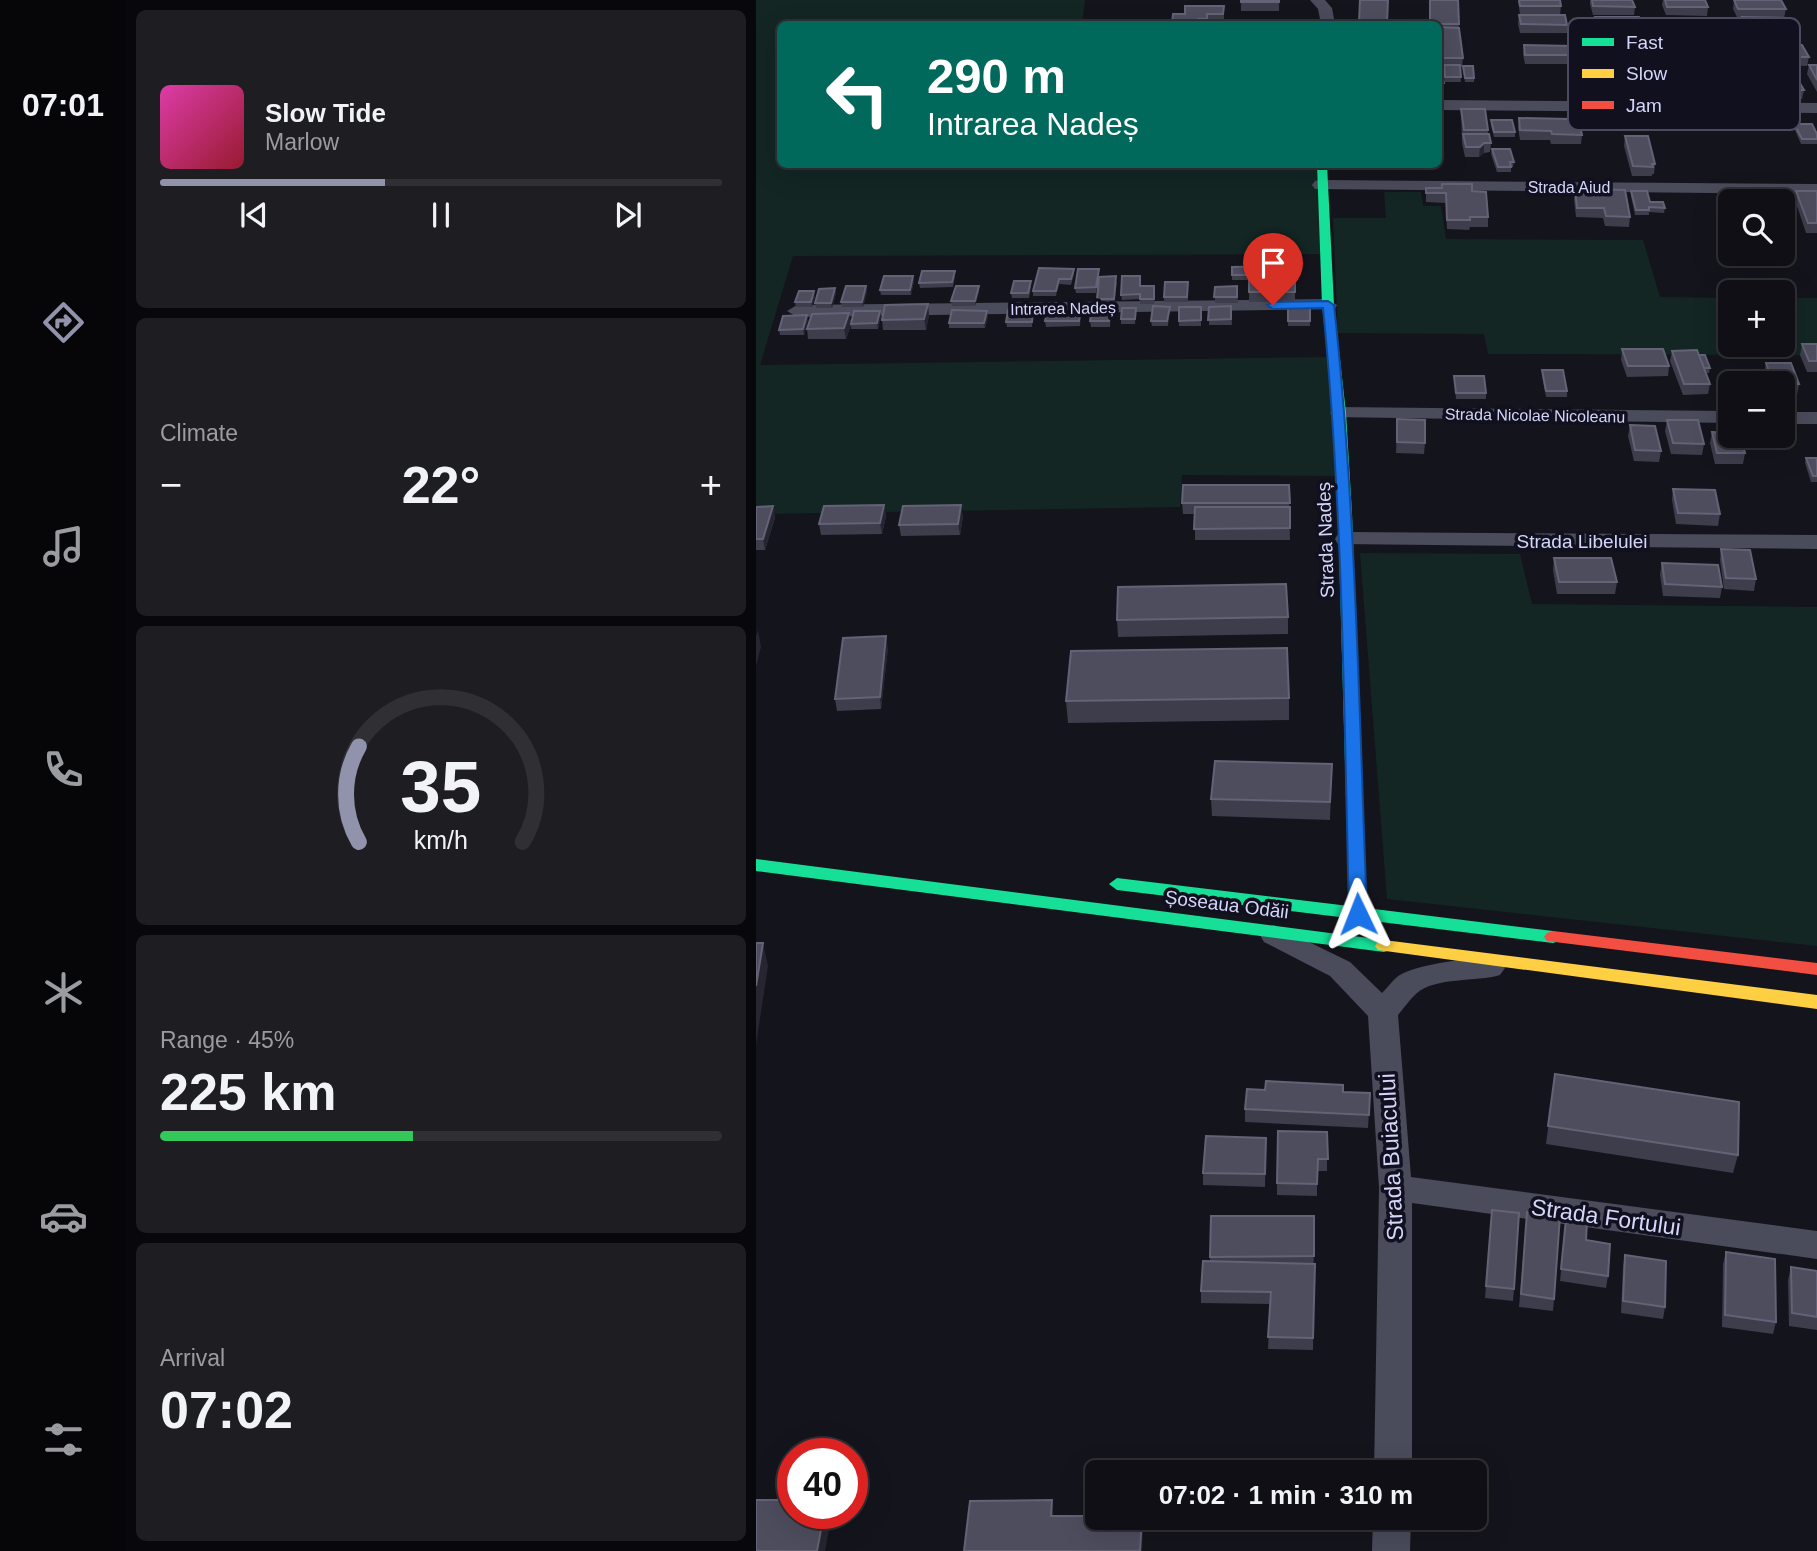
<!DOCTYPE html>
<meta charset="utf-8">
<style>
:root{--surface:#0f0f15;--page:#1d1d22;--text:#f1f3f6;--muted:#9b9ca0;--line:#2f2f34;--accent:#9192ac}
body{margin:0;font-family:Helvetica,sans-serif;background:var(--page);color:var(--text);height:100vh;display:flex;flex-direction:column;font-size:26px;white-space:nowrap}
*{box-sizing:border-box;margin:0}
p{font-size:23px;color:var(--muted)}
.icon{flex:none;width:38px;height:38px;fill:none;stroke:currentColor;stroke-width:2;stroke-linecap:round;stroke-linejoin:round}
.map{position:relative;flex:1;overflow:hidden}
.details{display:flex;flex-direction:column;gap:10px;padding:10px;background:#08080c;width:630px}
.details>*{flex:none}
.top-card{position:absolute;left:21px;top:21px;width:665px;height:147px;border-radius:10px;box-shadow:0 7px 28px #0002,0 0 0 2px var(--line);background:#00695c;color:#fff;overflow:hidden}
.tools{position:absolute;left:962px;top:189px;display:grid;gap:14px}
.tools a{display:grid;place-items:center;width:77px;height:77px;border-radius:10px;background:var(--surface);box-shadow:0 7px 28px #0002,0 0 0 2px var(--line);font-size:35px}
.speed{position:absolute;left:21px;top:1438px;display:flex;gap:14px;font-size:35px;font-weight:700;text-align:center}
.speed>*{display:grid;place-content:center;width:91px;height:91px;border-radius:50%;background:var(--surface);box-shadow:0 7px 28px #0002,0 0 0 2px var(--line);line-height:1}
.speed .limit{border:10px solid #d22;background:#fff;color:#111}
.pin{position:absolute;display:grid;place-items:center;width:60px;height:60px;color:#fff;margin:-72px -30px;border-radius:50% 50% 50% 0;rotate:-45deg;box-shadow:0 0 7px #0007}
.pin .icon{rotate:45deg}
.me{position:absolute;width:77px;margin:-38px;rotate:358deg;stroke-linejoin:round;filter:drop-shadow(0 0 5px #0008)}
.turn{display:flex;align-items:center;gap:24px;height:147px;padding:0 35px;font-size:32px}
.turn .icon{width:91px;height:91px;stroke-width:2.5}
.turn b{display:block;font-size:49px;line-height:60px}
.big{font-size:52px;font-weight:800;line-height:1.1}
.details .tile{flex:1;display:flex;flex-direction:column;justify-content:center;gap:10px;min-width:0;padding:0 24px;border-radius:10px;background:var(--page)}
.details .dial{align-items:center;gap:0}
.dial svg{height:182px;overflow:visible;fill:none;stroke:var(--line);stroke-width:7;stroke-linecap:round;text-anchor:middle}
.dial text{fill:var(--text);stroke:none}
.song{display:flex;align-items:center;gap:21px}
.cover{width:84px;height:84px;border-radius:10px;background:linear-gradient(135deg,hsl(320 70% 55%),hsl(350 70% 35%))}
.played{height:7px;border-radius:4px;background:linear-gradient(90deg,var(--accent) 40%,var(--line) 40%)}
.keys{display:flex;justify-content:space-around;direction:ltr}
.heat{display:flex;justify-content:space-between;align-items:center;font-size:38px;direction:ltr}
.charge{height:10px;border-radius:5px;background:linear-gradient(90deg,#34c759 45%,var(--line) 0)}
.trip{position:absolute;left:329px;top:1460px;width:402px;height:70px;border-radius:10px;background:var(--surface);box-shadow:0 7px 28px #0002,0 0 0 2px var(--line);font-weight:800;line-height:70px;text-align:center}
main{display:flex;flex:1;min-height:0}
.dock{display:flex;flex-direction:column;width:126px;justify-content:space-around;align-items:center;background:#060608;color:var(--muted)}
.dock .icon{width:49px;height:49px}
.dock .selected{color:var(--accent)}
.dock b{font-size:32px;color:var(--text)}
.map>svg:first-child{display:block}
.green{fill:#132623}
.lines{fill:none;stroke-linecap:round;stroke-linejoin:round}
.street{fill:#4a4b5b;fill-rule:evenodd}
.fast{fill:#16e098;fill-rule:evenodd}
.slow{fill:#ffcf43;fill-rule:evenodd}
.jam{fill:#f24e42;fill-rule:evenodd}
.wall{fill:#3d3d4b}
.shaded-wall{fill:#262530}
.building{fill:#4e4d5e;stroke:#636276;stroke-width:2}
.route{fill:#1a73e8;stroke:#114b97;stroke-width:2}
.labels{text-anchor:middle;stroke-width:7;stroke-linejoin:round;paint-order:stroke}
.far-street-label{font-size:16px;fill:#d4d6f9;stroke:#10101f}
.street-label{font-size:19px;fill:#d4d6f9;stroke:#10101f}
.near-street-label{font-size:23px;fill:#d4d6f9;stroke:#10101f}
.key{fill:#10101f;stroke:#4b4b60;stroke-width:2}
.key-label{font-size:19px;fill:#d4d6f9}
</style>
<main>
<nav class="dock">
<b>07:01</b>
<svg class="icon selected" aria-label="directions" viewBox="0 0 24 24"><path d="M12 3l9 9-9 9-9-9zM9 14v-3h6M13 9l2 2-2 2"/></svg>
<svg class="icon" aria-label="music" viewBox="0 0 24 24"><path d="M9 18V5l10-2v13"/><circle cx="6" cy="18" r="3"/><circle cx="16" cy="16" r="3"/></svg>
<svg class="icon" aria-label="phone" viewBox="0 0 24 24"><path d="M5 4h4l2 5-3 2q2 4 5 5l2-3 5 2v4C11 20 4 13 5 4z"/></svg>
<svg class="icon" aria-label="climate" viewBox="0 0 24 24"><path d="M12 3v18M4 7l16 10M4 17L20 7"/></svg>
<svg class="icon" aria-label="car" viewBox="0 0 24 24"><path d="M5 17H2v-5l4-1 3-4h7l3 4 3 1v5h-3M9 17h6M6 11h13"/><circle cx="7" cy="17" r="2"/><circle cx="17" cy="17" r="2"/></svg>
<svg class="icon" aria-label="filters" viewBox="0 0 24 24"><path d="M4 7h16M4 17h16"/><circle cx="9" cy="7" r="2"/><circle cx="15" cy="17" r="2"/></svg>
</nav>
<section class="details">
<div class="tile">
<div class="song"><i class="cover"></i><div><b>Slow Tide</b><p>Marlow</p></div></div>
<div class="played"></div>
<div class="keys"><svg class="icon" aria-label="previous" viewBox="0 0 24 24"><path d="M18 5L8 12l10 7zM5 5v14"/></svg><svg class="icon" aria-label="pause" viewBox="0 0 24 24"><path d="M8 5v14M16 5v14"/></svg><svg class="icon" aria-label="next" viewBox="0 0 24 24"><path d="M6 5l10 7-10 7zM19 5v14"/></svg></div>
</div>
<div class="tile"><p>Climate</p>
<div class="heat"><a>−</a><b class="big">22°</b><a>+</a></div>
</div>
<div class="tile dial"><svg viewBox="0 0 100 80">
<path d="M14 69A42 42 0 1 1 86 69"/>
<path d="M14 69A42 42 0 0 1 14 27" stroke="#9192ac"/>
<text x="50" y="56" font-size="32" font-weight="700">35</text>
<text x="50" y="72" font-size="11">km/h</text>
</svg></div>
<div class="tile"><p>Range · 45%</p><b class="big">225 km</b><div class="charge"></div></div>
<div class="tile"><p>Arrival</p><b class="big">07:02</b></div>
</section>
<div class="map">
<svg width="1061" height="1551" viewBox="0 0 1061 1551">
<rect width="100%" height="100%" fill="#14141c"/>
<path class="green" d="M0,0H329L326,24H24V164L562,165L570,254L37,256L4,365L576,357L587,476L426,475L424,507L0,514Z
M628,192H665L667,206H685L690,239L887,240L904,297L975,298V345H1027V298H1061V355L732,354L728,334L582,333L577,218H630Z
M604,553L764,554L776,604L1061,607V946L631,899Z"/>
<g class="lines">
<path class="street" d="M554,0H569L576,8L579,24H565L562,9Z
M682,100L1061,103V113L682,110Z
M565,180L1061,184V194L559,189L556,185L559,181Z
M572,299L581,305L579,309L41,317L31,311L41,305Z
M584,407L975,411V423L577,417L574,413L577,409Z
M1027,412H1061V424H1027Z
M590,532L1061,535V549L582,544L579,539L582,534Z
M518,925L594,962L626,993C631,988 636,981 641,977C658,964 724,955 744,961L749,968L744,975C721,982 679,977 661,993C654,999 648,1008 642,1015L655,1177L1061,1231V1259L656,1203V1472H618L623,1188L612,1016L574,976L508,942L504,935L508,928Z
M617,1517H655L654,1551H616Z"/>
<path class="fast" d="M561,164H571L578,305L590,413L596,513L610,908L797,931L803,933L806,937L803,941L797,943L361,890L353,884L361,878L593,906L582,513L578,413L566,305Z
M0,859L628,940L634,942L637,946L634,950L628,952L0,871Z"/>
<path class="slow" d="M628,940L1061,995V1009L622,950L619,946L622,942Z"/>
<path class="jam" d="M797,931L1061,963V975L791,941L788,937L791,933Z"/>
</g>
<path class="wall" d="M485,0H523V11H485Z
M604,0H632L631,24H603Z
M673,0H702L703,28L707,58L706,67H704L705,82H689L687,67H682V24H673Z
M762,0H804L805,6L804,15H764Z
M834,0H876L879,7L878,15H837L834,4Z
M907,0H949L952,7L951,16L910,15L906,5Z
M978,0L1030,9L1028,18L981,17L977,9Z
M468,6V23H451V24H416L417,14H429Z
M763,15L811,25V33H764L762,24Z
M839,17L887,28L886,37H841L838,26Z
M986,17L1037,26L1035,35H989L985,26Z
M913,18L961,29L960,38L916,37L912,27Z
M847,43L893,54L892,63L848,62L846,52Z
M924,43L971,54L969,63H926L922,52Z
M768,45L818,55L817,64H769L767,54Z
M1005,45L1053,57L1051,66L1009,65L1004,54Z
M1053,65H1061V92L1051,74Z
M707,66L718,78V82H709Z
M925,67L952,91L951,101L933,100L924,76Z
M865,71L889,79V83H885L889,97L888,102L876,101L872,83H870L874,97L873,102H862L858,85V80H866L865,75Z
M998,75L1048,90L1046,99L1004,100L996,84Z
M682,78L688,83L687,88H682Z
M842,81L859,97V102H844L841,85Z
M975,91L996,99L995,103H978L975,95Z
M705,109L732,130V134L735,143L734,152L728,153L723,157H709L706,143Z
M763,118L814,126L826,135L825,144H795L794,140H764L762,128Z
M735,120L759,132V137H738L735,125Z
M1038,124L1061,134V144H1045L1038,128Z
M869,136L899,164L898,174H896V176H876L868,146Z
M736,149L758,162L757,167H755V172H741L735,154Z
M642,164H656V167H642Z
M670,188L716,191L732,217V227H714L713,230L691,229L690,203L670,202Z
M819,189L874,217L873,227L849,226L847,218L820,217L818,199Z
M875,191L894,202L909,208L908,213L893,212V215H879L875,196Z
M1040,191H1061V233H1050L1039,200Z
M520,266V280H539V302H493V280H476V267Z
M318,269V274L315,285L303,284L300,296H277V291Z
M343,274L340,293H320L319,288Z
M199,276L197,287L164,288L163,283Z
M158,281L155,295H125L124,290Z
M275,281V286L273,298H256L255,293Z
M361,282L358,304H341V299Z
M432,282V302H408V297Z
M384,286H398V304H384V299L366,300L365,295Z
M481,286L482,303H459V287Z
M79,288L80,293L76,308H60L59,303Z
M111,291L107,307H86L85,302Z
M223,291L219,306H196L195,301Z
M59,296L56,307H40L39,302Z
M475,306L476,325H453V307Z
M355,307L354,327H335L334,321Z
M414,307L412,326H396L395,321Z
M423,307H445V326H423Z
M532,307H554V326H532Z
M325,308L324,326L290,327L289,321Z
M380,308L379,324H365V319Z
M277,310L276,327H251L250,322Z
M124,311L125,316L122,329H95V325L90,339H52L51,329L93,313L95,323Z
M231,311L232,316L229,328H193V323Z
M173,315L170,330H127L126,320Z
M52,320L48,335H24L23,330Z
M1046,344H1061V372H1051L1044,355Z
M866,349L913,366L912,376L871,377L865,360Z
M916,351L943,355L954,368L953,373H950L954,384L952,394L927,395L914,361Z
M1010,363L1043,384L1041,395H1027V383H1011L1008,374Z
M786,370L811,391V397H790L786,375Z
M698,376L730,393V399H700Z
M641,419L669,443L668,454L640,453Z
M911,420L948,444L946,455L915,454L909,431Z
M874,425L905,451L903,462L878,461L872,436Z
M956,432L989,453L987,464H959L954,443Z
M1050,458H1061V482H1055L1049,463Z
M533,485L534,540H439V514H427L426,503Z
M917,489L964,514L962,526L920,524L916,500Z
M128,505L130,516L126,534L65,535L63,524Z
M17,506L19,518L9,550H0V507Z
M207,516L204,535L145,536L143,525Z
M965,549L1000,579L998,591L968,589L964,560Z
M798,558L861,582L859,594H801L797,570Z
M906,563L966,587L964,598L907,596L904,574Z
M532,617V634L362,637L361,620Z
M132,648L125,709L81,711L79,699Z
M533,698V720L312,723L310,701Z
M576,764L574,820L456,816L455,799Z
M799,1074L982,1155L977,1173L790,1144Z
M509,1090L614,1093L612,1128L489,1122V1109Z
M571,1132V1171H561V1196L521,1195V1183Z
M510,1138L509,1187L447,1185V1173Z
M736,1210L758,1289L757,1301L729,1298Z
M455,1216H558L557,1350L512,1349L514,1304L445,1303V1291L454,1262Z
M810,1219L830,1240L852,1276L850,1288L804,1281Z
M770,1224L798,1299L797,1311L763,1307Z
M970,1252L1020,1322L1017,1334L966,1327L967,1264Z
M869,1255L909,1307L907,1319L865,1313L867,1267Z
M1035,1267L1061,1271V1330L1033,1326L1032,1280Z"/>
<path class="shaded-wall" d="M728,143V153L723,157L724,147Z
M157,276L158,281L155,295L154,290Z
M303,279V284L300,296V291Z
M110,286L111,291L107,307L106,302Z
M223,286V291L219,306V301Z
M79,288L80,293L76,308L75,303Z
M58,291L59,296L56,307L55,302Z
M172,304L173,315L170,330L168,319Z
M124,311L125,316L122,329L121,323Z
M231,311L232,316L229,328L228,323Z
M93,313L95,324L90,339L88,328Z
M51,315L52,320L48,335L47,329Z
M128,505L130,516L126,534L124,523Z
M205,505L207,516L204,535L202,524Z
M17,506L19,518L9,550L7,539Z
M2,630L5,647L0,666V636Z
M130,636L132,648L125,709L124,697Z
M7,943L12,966L0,1045V986Z
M296,1500L298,1518L295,1516Z
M68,1514H76L69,1551H61Z
M386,1517L387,1533L386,1551H384Z"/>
<path class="building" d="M485,0H523V2H485Z
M604,0H632L631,23L603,22Z
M674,0H702L703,24H674Z
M763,0H804L805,6H764Z
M836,0H876L879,7L837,6Z
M909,0H949L952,7H911Z
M978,0H1025L1030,9H982Z
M429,6H468L467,14H451V19H442V23H416L417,14H429Z
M763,15H809L811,25L765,24Z
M839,17H883L887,28H842Z
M986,17L1032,18L1037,26H990Z
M682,27L703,28L707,58H682Z
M768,45L816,46L818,55H769Z
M1005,45H1046L1053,57H1011Z
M688,65H704L705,77H689Z
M1053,65H1061V80Z
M707,66H717L718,78H709Z
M998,75H1039L1048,90H1006Z
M682,78H687L688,83H682Z
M705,109H729L732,130H708Z
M763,118L813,119L814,126H824L826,135L796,134L795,131L764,130Z
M735,120H756L759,132H738Z
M1038,124H1056L1061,134V139H1046Z
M707,134H733L735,143H728L724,147H710Z
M869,136H892L899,164H896L897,167L877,166Z
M736,149H754L758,162H754L755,167H742Z
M686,184H716V191L730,192L732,217H714V220H691L690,193H670V188H686Z
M819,189L869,190L874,217L850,216L848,208H821Z
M875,191H891L894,202H907L909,208L893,207V210H880Z
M1040,191H1061V223H1052Z
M520,266V275H476V267Z
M283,268L318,269L315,279H303L300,291H277Z
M322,269H343L340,287L319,288Z
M166,271H199L196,282L163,283Z
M128,276H157L154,290H124Z
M360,276L358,299H341L343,277Z
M366,276H384V286H398V299H384V294L365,295Z
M493,280H539V292H493Z
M258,281H275L272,293H255Z
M409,282H432L431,297H408Z
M90,286H110L106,302H85Z
M200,286H223L219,301H195Z
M481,286V297H458L459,287Z
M79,288L75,303H59L63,289Z
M43,291H58L55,302H39Z
M172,304L168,319L126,320L129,305Z
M397,306L414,307L411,321H395Z
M475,306V319L452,320L453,307Z
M336,307H355L353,321H334Z
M423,307H445V320L423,321Z
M532,307H554V321H532Z
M292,308H325L323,321H289Z
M366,308H380L379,319H365Z
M196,310L231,311L228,323H193Z
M252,310H277L276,322H250Z
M98,311H124L121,323L95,324Z
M93,313L88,328L51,329L56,314Z
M51,315L47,329L23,330L27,316Z
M1046,344H1061V361H1053Z
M866,349H907L913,366H872Z
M941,350L954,384H928L916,351Z
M943,355H949L954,368H948Z
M1010,363H1035L1043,384L1017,383Z
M786,370H807L811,391H790Z
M698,376H728L730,393H700Z
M641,419L669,420V443L641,442Z
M911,420H942L948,444L917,443Z
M874,425L899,426L905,451L879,450Z
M956,432L975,433V436H984L989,453H961Z
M1050,458H1061V476H1057Z
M427,485H533L534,503H426Z
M917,489L959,490L964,514L922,513Z
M128,505L124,523L63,524L68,506Z
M205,505L202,524L143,525L147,506Z
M17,506L7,539H0V507Z
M439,507H534V528L438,529Z
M965,549L994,550L1000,579L970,578Z
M798,558H855L861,582H803Z
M906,563L962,565L966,587L909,584Z
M530,584L532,617L361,620L362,587Z
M130,636L124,697L79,699L87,638Z
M531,648L533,698L310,701L315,651Z
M459,761L576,764L574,802L455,799Z
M0,943H7L0,986Z
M799,1074L983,1102L982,1155L792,1126Z
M510,1081L587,1085V1092L614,1093L613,1115L489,1109L491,1089L509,1090Z
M522,1131L571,1132L572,1159H562L561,1184L521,1183Z
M450,1136L510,1138L509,1174L447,1173Z
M736,1210L763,1213L758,1289L730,1286Z
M771,1212L804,1216L798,1299L765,1294Z
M455,1216H558V1256L454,1257Z
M810,1219L831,1222L830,1240L854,1244L852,1276L805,1269Z
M970,1252L1019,1259L1020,1322L969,1315Z
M869,1255L910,1261L909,1307L867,1301Z
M447,1261L559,1264L557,1338L512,1337L515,1292L445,1291Z
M1035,1267L1061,1271V1317L1036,1313Z
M26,1479H37V1514H68L61,1551H0V1500H22Z
M296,1500L295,1516H341V1517H386L384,1551H208L214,1501Z"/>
<path class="route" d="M572,301L578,305C600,507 603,711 611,914L602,920L593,914C588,712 587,510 567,308L517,309L511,305L517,302Z"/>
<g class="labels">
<g class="far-street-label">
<text x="813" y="193">Strada Aiud</text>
<text transform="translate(307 308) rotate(-1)" y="6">Intrarea Nadeș</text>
<text transform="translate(779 415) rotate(1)" y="6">Strada Nicolae Nicoleanu</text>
</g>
<g class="street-label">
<text transform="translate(569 540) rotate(-92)" y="7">Strada Nadeș</text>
<text x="826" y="548">Strada Libelulei</text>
<text transform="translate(471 904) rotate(7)" y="7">Șoseaua Odăii</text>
</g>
<g class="near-street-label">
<text transform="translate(635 1157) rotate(-93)" y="8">Strada Buiacului</text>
<text transform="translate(850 1217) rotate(8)" y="8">Strada Fortului</text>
</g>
</g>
<rect x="812" y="18" width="232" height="112" rx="10" class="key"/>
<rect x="826" y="38" width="32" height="8" fill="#16e098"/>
<rect x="826" y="69" width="32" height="9" fill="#ffcf43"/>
<rect x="826" y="101" width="32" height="8" fill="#f24e42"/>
<g class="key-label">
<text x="870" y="49">Fast</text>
<text x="870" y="80">Slow</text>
<text x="870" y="112">Jam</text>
</g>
</svg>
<div class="tools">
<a><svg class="icon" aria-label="search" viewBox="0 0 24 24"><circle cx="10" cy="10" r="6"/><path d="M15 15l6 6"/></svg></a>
<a>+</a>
<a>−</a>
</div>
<div class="speed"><div class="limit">40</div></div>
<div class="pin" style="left:517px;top:305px;background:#d93025"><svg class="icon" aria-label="arrive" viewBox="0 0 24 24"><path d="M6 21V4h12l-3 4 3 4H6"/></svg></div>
<svg class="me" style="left:602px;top:914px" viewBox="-20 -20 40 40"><path d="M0-17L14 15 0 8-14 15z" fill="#1a73e8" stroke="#fff" stroke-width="4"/></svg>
<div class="trip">07:02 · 1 min · 310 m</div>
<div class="top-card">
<div class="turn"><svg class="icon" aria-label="left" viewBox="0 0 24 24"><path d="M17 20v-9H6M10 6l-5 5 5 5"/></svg><div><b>290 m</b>Intrarea Nadeș</div></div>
</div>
</div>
</main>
